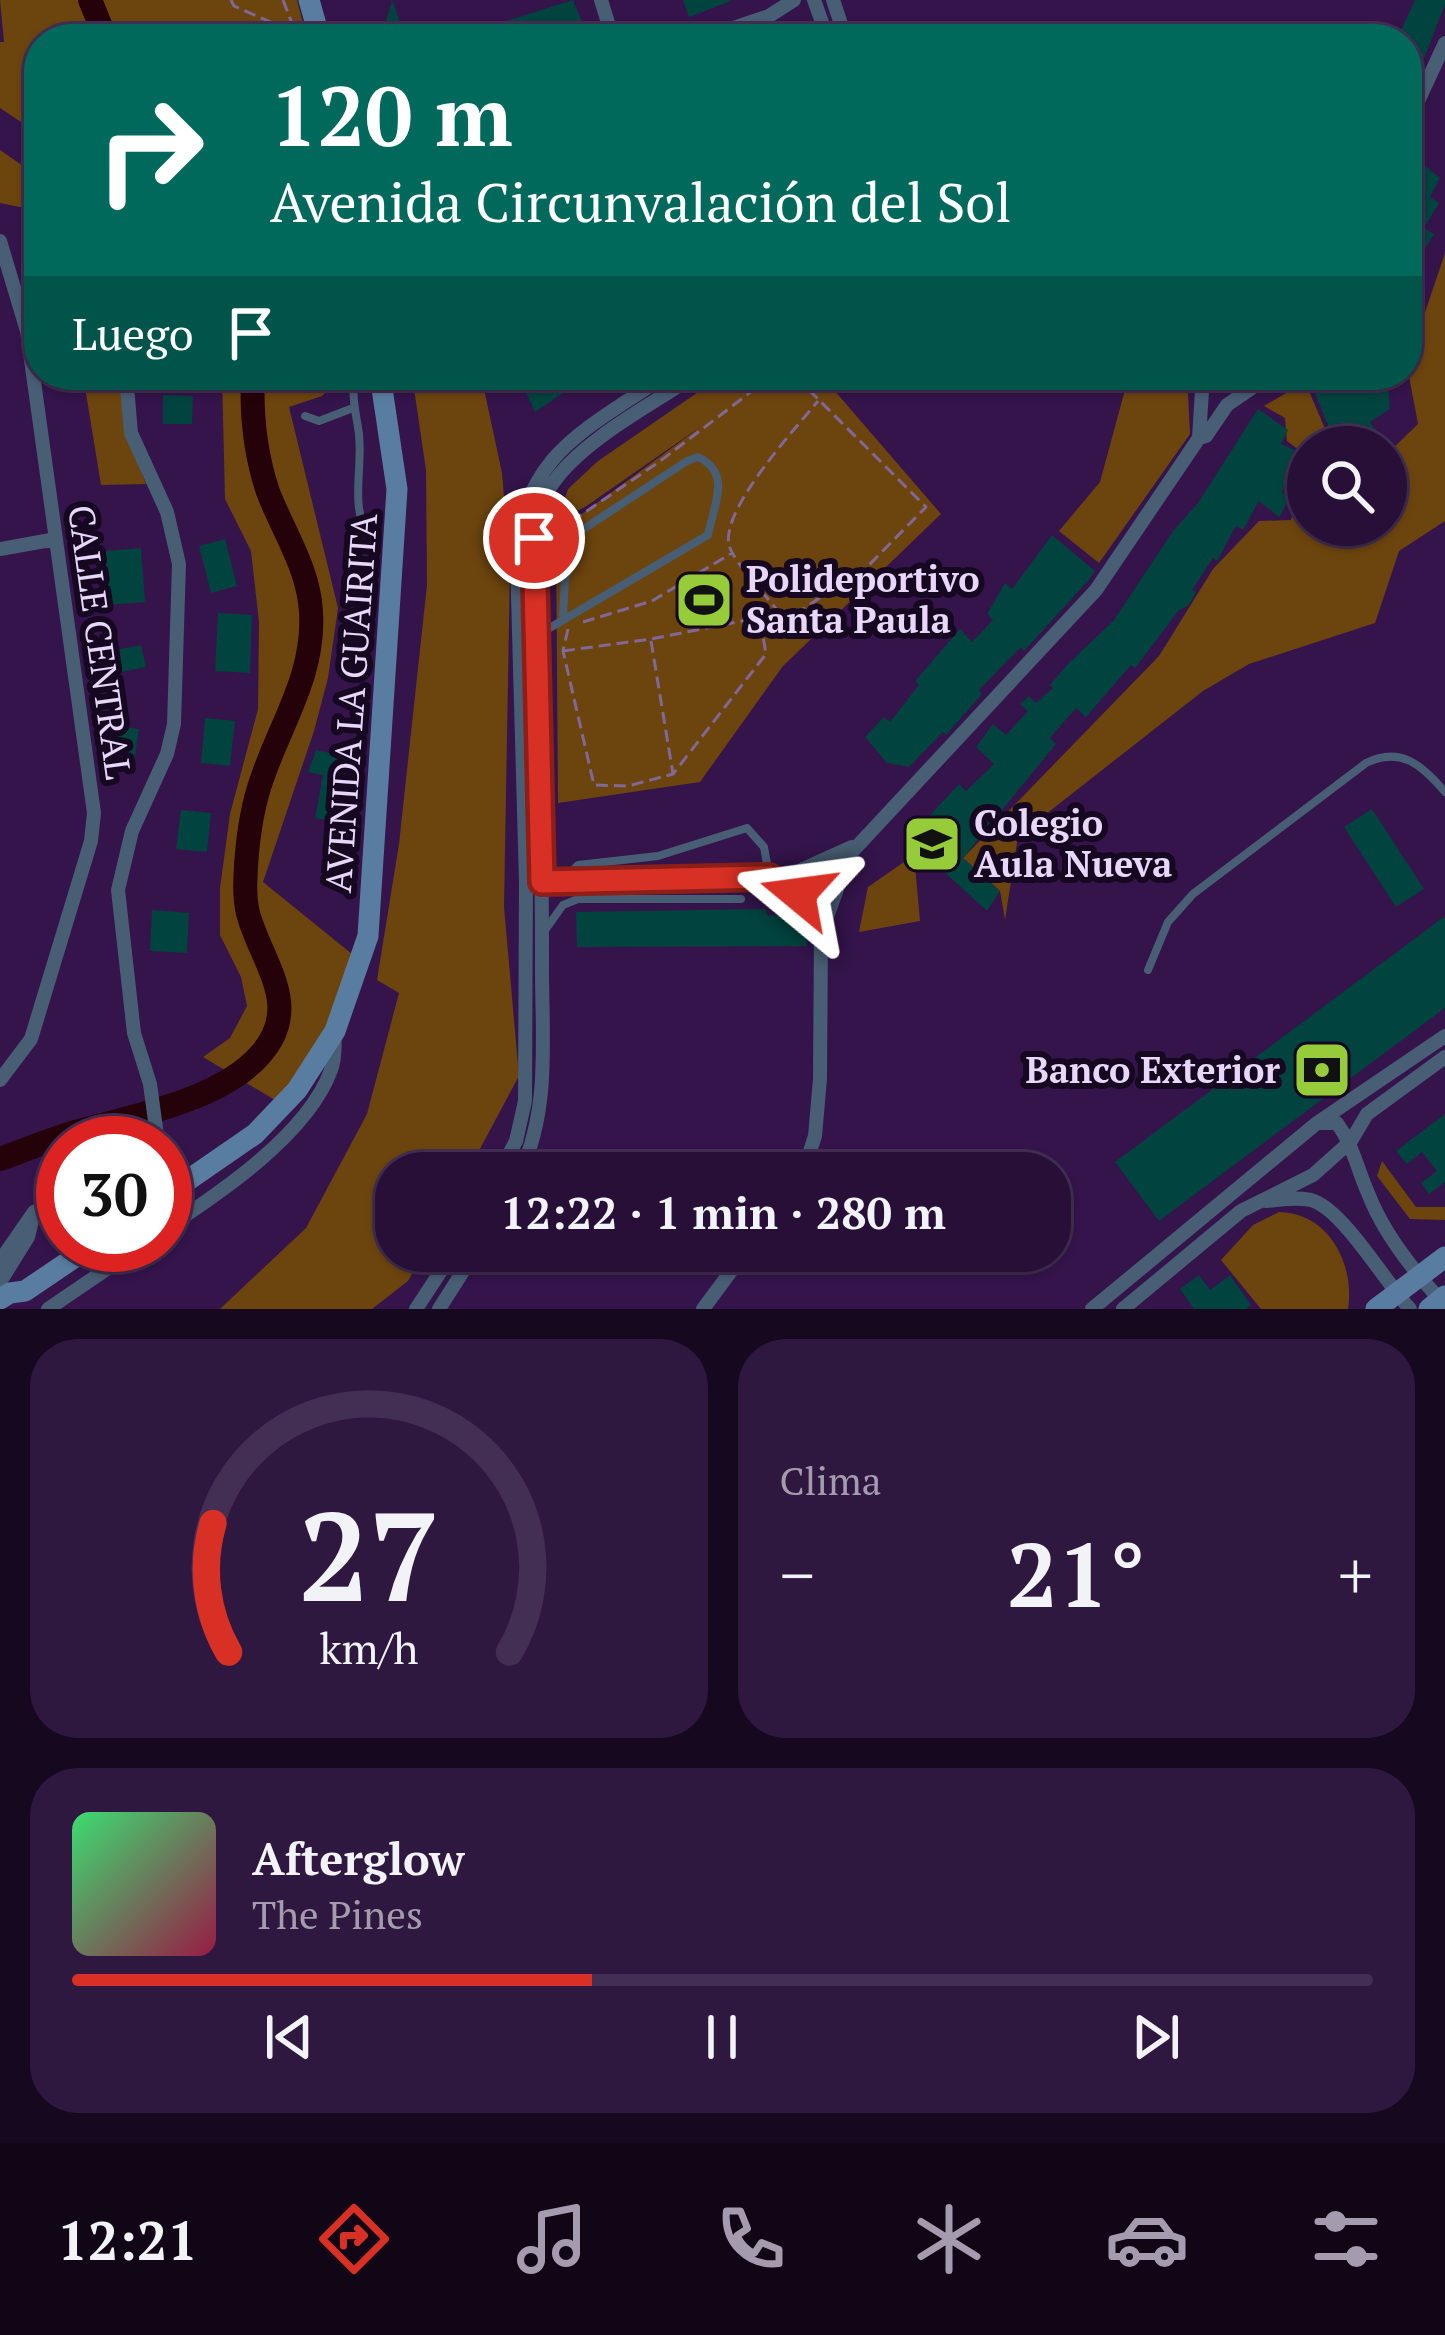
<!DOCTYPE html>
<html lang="es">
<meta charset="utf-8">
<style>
:root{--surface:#270f38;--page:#2f1840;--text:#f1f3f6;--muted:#a49cae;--line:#432f53;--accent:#d93025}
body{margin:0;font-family:"PT Serif",serif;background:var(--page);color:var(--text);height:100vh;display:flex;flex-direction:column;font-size:45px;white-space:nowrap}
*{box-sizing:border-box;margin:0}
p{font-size:39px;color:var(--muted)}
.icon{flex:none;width:66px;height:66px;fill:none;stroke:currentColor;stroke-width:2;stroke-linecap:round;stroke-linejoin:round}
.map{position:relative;height:1309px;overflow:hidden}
.panel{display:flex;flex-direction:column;gap:30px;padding:30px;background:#15081f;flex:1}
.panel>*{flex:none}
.hud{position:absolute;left:24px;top:24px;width:1398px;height:366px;border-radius:48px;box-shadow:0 3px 9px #0004,0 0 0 3px var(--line);background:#00695c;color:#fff;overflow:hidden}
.fabs{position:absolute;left:1287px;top:426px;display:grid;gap:24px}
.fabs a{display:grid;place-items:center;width:120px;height:120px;border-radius:50%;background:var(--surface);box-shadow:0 3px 9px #0004,0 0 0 3px var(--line);font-size:60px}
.speed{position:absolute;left:36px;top:1116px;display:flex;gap:24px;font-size:60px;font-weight:700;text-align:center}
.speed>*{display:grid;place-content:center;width:156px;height:156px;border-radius:50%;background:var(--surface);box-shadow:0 3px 9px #0004,0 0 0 3px var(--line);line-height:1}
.speed .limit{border:18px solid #d22;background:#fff;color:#111}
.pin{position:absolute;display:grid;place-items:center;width:102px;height:102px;color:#fff;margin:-51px;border:6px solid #fff;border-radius:50%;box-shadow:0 3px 12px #0007}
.me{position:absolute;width:132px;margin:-66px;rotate:286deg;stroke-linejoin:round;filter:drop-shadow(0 0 9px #0008)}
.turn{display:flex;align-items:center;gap:42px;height:252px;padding:0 48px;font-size:54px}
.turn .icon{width:156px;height:156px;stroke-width:2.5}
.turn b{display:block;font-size:84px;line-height:102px}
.then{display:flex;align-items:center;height:114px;padding:0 48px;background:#0003;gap:24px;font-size:45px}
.big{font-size:90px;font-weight:700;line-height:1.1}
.panel .card{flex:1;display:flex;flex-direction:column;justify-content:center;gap:18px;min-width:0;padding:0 42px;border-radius:48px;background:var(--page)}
.panel .dial{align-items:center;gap:0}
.dial svg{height:312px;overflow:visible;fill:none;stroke:var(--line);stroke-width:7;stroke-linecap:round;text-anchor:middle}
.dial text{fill:var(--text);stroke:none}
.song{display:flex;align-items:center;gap:36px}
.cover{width:144px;height:144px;border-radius:18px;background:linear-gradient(135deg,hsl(140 70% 55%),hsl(340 70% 35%))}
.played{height:12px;border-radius:6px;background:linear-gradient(90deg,var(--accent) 40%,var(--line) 40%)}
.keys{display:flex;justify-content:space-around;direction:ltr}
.heat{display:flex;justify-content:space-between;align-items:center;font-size:66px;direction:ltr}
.panel .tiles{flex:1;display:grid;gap:30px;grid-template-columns:1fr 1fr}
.card:last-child{grid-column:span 2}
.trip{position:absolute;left:375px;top:1152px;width:696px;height:120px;border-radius:48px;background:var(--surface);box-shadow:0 3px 9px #0004,0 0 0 3px var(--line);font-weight:700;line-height:120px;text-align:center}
.dock{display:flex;height:192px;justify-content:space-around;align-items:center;background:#100616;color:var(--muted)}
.dock .icon{width:84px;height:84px}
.dock .selected{color:var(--accent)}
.dock b{font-size:54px;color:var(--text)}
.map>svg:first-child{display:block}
.green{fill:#6c440e}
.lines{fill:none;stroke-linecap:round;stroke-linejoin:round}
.river{stroke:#25010a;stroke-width:24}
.building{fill:#00433f}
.path{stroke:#816896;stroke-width:3;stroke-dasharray:12 6;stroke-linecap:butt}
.lane{stroke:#485e74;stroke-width:8}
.street{stroke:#485e74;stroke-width:14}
.secondary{stroke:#597da0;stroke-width:21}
.route-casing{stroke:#8d1f18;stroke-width:30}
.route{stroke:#d93025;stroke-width:21}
.labels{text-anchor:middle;stroke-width:12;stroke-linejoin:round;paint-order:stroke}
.poi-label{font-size:36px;font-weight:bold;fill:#e8d7f9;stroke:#160820;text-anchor:start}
.street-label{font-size:36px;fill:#e8d7f9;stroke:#160820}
</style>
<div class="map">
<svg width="1445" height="1309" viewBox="0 0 1445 1309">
<rect width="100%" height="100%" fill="#34144b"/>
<path class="green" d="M0,0H297L307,39H39V134L0,108V42H4Z
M0,150L39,177V243L25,208L0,203Z
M1445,253V521L1399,551L1375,623L1249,664L1203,691L1018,836L1005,920L1000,891L963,858L1159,656L1213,569L1259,521L1291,520L1307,456L1287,441L1285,418L1264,406L1305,382L1333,447H1308V525H1386V455L1418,424L1407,366Z
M83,375H121L126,433L146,484L101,485Z
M222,375H343L322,396L289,407L338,608L328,678L314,731L263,882L352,954L325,1039L285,1106L203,1057L230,1038L247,1006L241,977L220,935V888L230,814L258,709L259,622L251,551L225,499Z
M412,375H481L502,473L510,565L504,907L519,1076L467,1173H396V1251H425L408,1281L372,1309H220L306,1228L367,1114L399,993L377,980L399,844L427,585L426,470Z
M723,375H821L941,514L783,666L700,782L558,803L556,533L703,425L585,507L557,521L568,489L598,461Z
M1129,375H1187L1190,434L1099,563L1059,531L1100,482Z
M914,855L920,921L859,932L868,887Z
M1382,1161L1416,1207H1445V1220L1410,1219L1377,1176Z
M1279,1212C1329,1213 1355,1264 1348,1309H1261L1221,1260L1253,1225Z"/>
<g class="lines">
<path class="river" d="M90,0L106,39
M0,1159C23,1151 46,1141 69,1134C127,1117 219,1102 260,1055C302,1008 265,967 250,920C244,903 245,884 246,866C248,835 252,805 263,776C282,721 315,673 311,612C309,569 283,531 268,492C255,453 251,415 253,375"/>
</g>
<path class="building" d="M392,0L401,25L409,24L413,39H381Z
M573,0L585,29L553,39H506L500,23Z
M683,0H730L731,1L689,17Z
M1415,0H1445V4L1415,82L1407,77V39H1397Z
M1423,164L1440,178L1430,197L1439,203L1424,228L1434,234L1415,265L1407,259V191Z
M535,375H568L572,387L535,412L522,384Z
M1322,375H1381L1388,383L1390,409L1370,422L1376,430L1359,447H1337L1310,381Z
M163,395L193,396L192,424H163Z
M1258,409L1288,430L1281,444L1301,453L1282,492L1291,497L1279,517L1259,501L1243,530L1236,526L1217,561L1213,558L1192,590L1196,592L1189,605L1179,610L1135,668L1131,665L1086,717L1076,708L1050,738L1056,744L963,858L1000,891L987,911L908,839L959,784L966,791L994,764L976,747L993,724L1006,735L1028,711L1020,704L1029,696L1036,703L1053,688L1050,685L1066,666L1114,620L1173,531L1198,503Z
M1052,535L1095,571L1088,581L1024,651L1021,647L979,690L982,694L946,735L943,732L909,767L887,763L865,737L884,717L890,722L919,685L915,681L960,629L972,642L993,620L987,614L1005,583L1012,589Z
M225,539L237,586L211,593L199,546Z
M141,548L145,602L109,605L105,551Z
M218,613L252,615L250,673L215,671Z
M141,645L146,667L97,677L93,654Z
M205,718L235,721L230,766L201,763Z
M115,726L139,729L134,763L110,759Z
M316,750L347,757L336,785L354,789L347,824L315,818L323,775L308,772Z
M1372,809L1424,889L1396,907L1344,827Z
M181,810L211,813L207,852L176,849Z
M766,909L767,915L806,918L807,946L577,947L576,912Z
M152,910L189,913L187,953L150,951Z
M1445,916V1008L1159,1221L1115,1162Z
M1445,1114V1182L1429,1194L1421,1183L1437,1171L1422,1152L1407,1164L1396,1151Z
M1199,1275L1210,1290L1230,1275L1251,1305L1246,1309H1194L1180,1289Z"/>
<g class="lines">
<path class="path" d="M231,0L234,6L275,24L274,39
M283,0L298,39
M553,580V527L581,515L659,462L773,375
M780,614C768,597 733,562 729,545C721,509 795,429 818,401
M583,622L652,601L732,553
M568,629L563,651L594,785L628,786L673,774L766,654L760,619
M651,641L673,774
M563,651L651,639L803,609L869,565L926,507L794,375"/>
<path class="lane" d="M355,375C351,396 356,413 359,434C363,472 349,505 370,540
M305,416L319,421L353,408
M536,636L708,535C714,504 732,473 698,457L687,461L579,532L565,579L563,617
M565,879L578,865L658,856L747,828L764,847L769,875
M543,933L563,905L578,899H741
M1148,970L1168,922L1193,894L1366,763C1401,746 1422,765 1445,792"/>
<path class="street" d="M601,0L613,39
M814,0L828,39
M833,0L846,39
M701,39L769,16L794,0
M764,39C790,29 818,41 843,30
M1407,125L1445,43
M0,241L27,331L94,813L91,841L31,1039L0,1080
M126,375L131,433L167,512L179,564L174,724L167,754L132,831L118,890L134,1033L150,1084L158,1143
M1199,438L1203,375
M0,549L56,539
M769,877C793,889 816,900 821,928
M538,882L769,877L799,871L852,847
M1317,1123H1337C1353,1145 1357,1168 1368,1193C1384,1235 1415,1273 1445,1305
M499,1173L516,1141L525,1101L526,882L517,560C521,454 588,429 666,375
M520,1173C552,1106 541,1029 542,956C542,824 538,692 533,560C535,535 537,508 551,486C579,442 652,404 696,375
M803,1173L815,1136L820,1079L821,933L850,854L1096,590L1199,438L1206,436L1227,405L1269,376
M1266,1201C1280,1200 1300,1196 1314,1201C1345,1213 1386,1283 1410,1309
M165,1229C220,1193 308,1134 331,1070C336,1058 334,1045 335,1033
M0,1261L34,1212L63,1200
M0,1282L28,1237L33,1217
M48,1309L142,1245
M416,1309L454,1251
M439,1309L476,1251
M703,1309L746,1251
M1092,1309L1317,1123L1445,1036
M1123,1309L1241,1211L1313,1175L1351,1141L1367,1114L1445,1057"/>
<path class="secondary" d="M309,0L320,39
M165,1196L255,1134L297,1090L335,1031L368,936L397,489L380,375
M0,1299L10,1293L25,1291L93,1245
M1376,1309L1445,1257
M1429,1309L1445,1296"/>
</g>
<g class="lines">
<g class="route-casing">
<path id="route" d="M534,538L542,882L769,877L798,894"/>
</g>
<use href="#route" class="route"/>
</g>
<defs>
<g id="stadium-square" transform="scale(3)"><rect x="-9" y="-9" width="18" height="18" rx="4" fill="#96cc39" stroke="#160820"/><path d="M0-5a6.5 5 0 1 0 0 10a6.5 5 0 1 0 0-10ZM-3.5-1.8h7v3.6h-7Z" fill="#111"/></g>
<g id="school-square" transform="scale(3)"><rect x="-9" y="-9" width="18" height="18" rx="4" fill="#96cc39" stroke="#160820"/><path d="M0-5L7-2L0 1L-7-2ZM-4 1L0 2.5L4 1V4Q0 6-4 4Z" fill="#111"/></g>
<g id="bank-square" transform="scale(3)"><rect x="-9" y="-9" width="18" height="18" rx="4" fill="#96cc39" stroke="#160820"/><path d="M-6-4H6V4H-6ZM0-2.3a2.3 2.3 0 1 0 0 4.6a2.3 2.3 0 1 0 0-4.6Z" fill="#111"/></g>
</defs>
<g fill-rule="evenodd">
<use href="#stadium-square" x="704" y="600"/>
<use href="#school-square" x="932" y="844"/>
<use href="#bank-square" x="1322" y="1070"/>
</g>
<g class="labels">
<g class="poi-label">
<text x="746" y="592">Polideportivo<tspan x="746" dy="41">Santa Paula</tspan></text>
<text x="974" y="836">Colegio<tspan x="974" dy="41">Aula Nueva</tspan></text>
<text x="1280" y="1083" text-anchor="end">Banco Exterior</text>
</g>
<g class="street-label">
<text transform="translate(100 642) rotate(82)" y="13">CALLE CENTRAL</text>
<text transform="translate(351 703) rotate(-86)" y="13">AVENIDA LA GUAIRITA</text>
</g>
</g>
</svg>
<div class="fabs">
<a><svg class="icon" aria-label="search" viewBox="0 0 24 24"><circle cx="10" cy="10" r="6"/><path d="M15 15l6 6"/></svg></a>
</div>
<div class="speed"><div class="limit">30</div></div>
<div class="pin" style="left:534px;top:538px;background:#d93025"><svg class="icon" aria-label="arrive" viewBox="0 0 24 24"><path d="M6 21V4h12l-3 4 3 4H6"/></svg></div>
<svg class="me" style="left:798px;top:894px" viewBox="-20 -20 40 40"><path d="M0-17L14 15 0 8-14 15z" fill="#d93025" stroke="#fff" stroke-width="4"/></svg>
<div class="trip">12:22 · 1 min · 280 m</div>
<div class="hud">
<div class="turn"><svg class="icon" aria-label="right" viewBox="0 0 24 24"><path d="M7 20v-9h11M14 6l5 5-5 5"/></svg><div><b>120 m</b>Avenida Circunvalación del Sol</div></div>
<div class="then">Luego<svg class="icon" aria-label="arrive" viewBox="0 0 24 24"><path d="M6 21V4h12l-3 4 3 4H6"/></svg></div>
</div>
</div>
<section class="panel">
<div class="tiles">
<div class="card dial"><svg viewBox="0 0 100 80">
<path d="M14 69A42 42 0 1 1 86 69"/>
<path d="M14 69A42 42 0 0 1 10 36" stroke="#d93025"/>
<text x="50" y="56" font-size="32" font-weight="700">27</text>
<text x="50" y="72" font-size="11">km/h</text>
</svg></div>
<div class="card"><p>Clima</p>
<div class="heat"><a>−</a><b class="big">21°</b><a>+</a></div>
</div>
<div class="card">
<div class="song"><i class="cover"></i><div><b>Afterglow</b><p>The Pines</p></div></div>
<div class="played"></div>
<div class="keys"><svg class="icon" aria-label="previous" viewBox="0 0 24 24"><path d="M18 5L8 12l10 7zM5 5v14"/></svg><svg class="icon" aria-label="pause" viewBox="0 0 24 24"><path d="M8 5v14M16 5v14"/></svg><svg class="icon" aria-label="next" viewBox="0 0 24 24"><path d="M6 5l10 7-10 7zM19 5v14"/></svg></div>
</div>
</div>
</section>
<nav class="dock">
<b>12:21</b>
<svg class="icon selected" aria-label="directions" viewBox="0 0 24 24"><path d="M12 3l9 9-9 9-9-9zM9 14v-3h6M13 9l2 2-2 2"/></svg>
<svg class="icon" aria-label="music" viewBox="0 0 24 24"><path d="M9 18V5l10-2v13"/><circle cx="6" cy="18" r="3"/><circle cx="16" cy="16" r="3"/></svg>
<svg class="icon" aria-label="phone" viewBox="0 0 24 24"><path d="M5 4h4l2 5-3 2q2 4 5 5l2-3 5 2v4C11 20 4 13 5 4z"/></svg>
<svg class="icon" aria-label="climate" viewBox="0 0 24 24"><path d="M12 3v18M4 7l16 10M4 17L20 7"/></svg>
<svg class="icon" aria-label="car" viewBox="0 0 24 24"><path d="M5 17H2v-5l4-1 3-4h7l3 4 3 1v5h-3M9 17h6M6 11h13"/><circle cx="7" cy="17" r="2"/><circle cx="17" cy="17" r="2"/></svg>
<svg class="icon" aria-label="filters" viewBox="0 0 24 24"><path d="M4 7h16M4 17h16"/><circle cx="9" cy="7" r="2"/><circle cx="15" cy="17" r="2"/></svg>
</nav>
